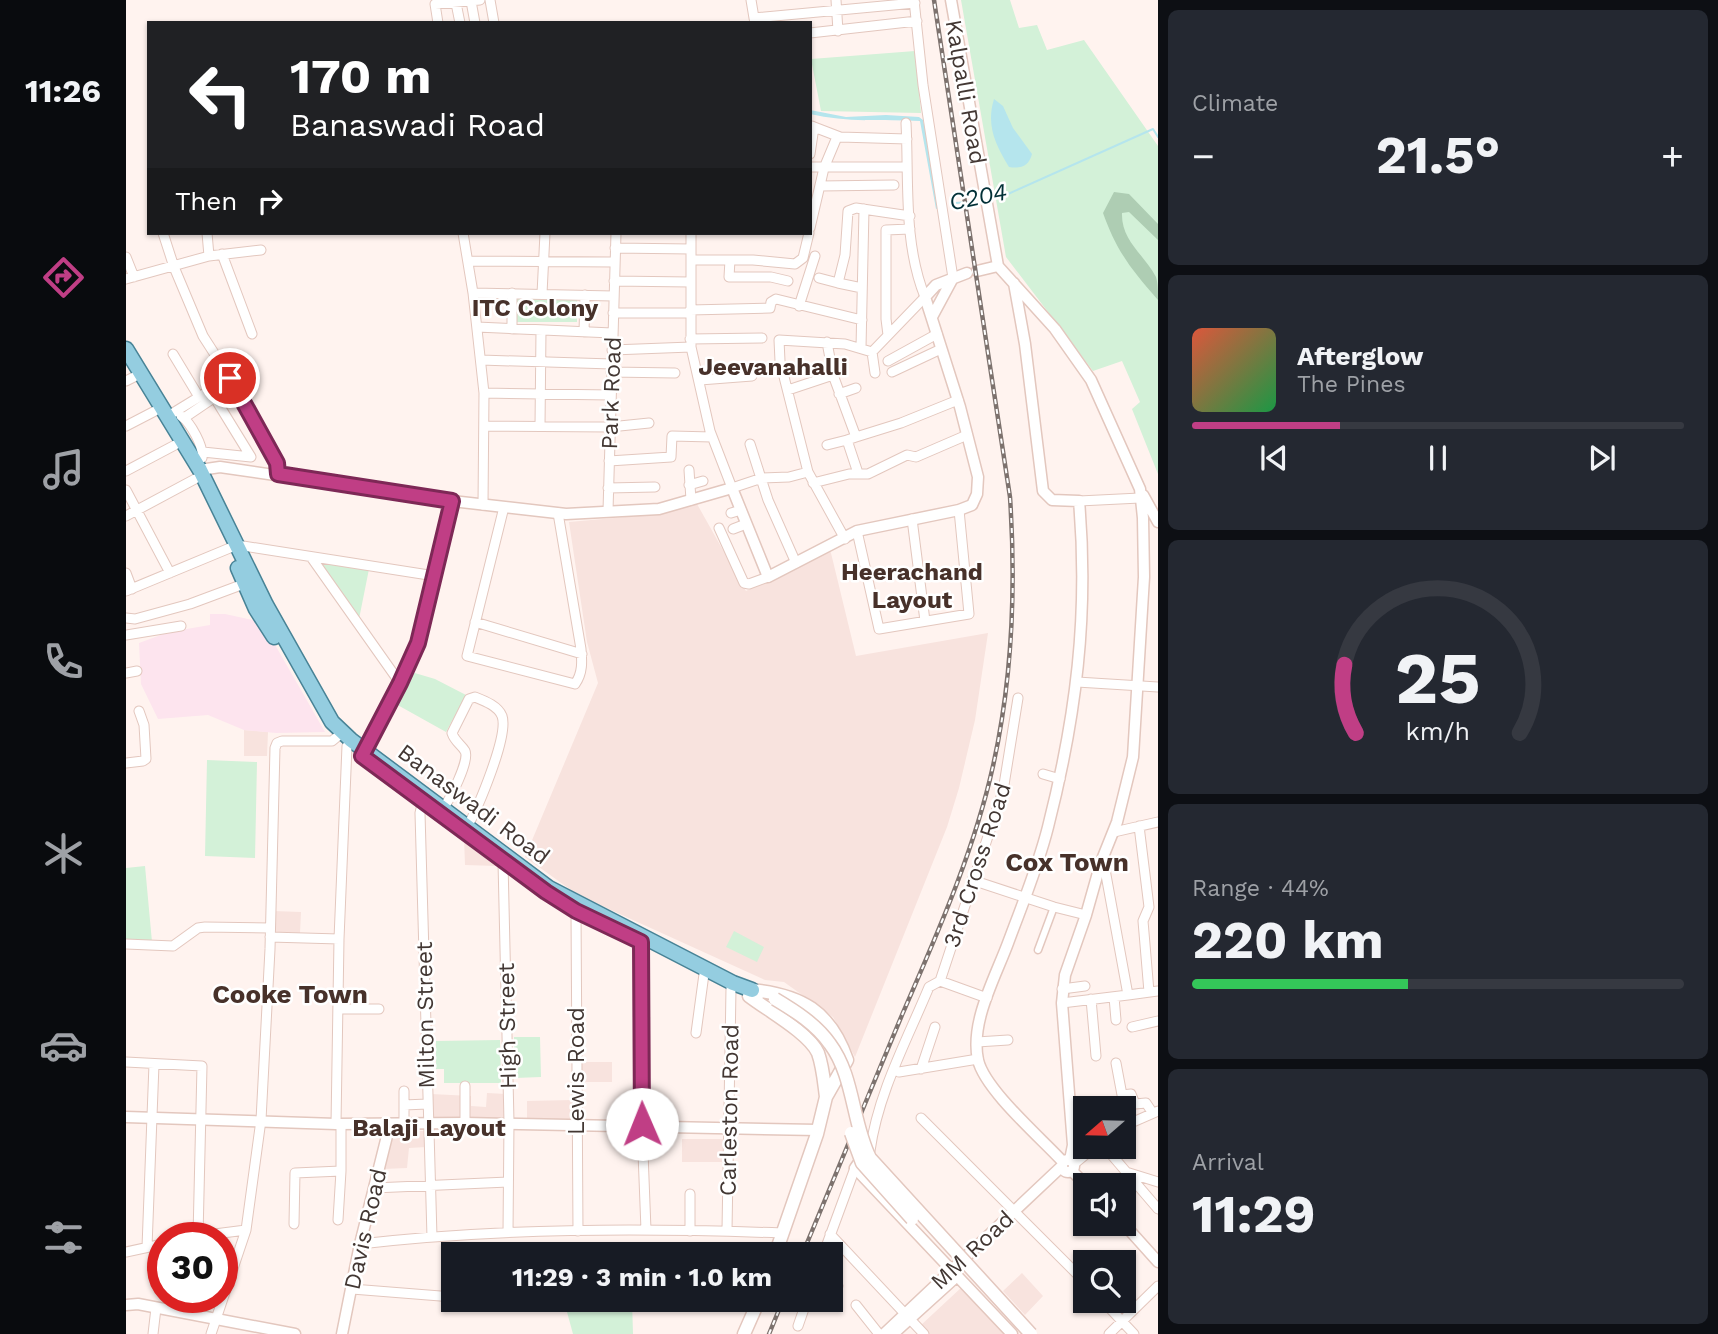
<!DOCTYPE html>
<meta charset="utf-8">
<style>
:root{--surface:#171b24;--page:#242831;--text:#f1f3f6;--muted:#9ea1a6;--line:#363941;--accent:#c03e85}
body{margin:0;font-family:"Work Sans",sans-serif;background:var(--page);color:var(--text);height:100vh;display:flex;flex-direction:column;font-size:26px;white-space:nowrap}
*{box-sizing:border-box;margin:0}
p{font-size:23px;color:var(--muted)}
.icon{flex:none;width:38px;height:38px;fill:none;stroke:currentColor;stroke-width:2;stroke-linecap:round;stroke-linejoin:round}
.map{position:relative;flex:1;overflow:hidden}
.side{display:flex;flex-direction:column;gap:10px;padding:10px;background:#0d0f14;width:560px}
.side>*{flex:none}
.top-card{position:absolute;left:21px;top:21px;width:665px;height:214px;border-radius:0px;box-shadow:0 2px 5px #0004;background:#202124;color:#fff;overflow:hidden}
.needle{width:46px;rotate:250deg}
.buttons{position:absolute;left:947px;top:1096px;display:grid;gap:14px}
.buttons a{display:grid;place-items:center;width:63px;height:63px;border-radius:0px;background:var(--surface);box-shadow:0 2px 5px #0004;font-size:35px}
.speed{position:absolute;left:21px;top:1222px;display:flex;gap:14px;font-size:35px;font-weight:700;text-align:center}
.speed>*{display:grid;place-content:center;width:91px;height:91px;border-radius:50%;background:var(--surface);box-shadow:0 2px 5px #0004;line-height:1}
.speed .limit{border:10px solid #d22;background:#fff;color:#111}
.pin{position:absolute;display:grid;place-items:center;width:60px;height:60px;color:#fff;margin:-30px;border:4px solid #fff;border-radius:50%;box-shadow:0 2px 7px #0007}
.me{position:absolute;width:77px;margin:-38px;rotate:359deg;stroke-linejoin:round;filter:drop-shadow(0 0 5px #0008)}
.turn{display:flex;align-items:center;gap:24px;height:147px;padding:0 28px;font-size:32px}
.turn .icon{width:91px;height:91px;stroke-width:2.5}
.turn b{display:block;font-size:49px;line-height:60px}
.then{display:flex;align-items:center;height:66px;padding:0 28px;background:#0003;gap:14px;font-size:26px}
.big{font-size:52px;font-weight:700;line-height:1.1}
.side .widget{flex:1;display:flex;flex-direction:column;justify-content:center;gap:10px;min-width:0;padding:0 24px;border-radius:10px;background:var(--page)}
.side .dial{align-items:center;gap:0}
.dial svg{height:182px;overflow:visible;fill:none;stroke:var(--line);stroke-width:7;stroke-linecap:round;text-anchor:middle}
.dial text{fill:var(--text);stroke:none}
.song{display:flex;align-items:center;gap:21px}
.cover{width:84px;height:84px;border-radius:10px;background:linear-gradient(135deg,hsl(10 70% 55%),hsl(140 70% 35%))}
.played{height:7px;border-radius:4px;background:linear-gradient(90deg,var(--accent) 30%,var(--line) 30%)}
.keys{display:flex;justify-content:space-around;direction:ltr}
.heat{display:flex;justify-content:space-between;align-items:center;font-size:38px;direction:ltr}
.charge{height:10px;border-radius:5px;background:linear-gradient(90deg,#34c759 44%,var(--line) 0)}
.trip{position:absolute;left:315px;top:1242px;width:402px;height:70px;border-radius:0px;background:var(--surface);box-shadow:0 2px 5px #0004;font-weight:700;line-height:70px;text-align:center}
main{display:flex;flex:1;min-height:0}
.tabs{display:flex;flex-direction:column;width:126px;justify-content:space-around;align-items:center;background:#090b0e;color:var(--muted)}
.tabs .icon{width:49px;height:49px}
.tabs .active{color:var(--accent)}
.tabs b{font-size:32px;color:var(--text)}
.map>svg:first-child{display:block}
.commercial{fill:#f8e3de}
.industrial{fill:#fde4ee}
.green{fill:#d3f1d8}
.forest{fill:#aecdb3}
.water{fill:#b5e5ed}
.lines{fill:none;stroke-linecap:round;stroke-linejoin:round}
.stream{stroke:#b5e5ed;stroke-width:2}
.pedestrian-casing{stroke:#e3c7be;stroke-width:9}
.minor-casing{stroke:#e3c7be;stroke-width:11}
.tertiary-casing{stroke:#e3c7be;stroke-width:13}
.secondary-casing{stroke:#e3c7be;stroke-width:15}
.primary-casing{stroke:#488396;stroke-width:17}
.pedestrian{stroke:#fff;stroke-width:6}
.minor{stroke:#fff;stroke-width:9}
.tertiary{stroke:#fff;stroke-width:10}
.secondary{stroke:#fff;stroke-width:12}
.primary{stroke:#94cde0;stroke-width:14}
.rail-casing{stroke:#7d726e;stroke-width:4.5}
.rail{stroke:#fff;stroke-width:2;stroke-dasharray:5;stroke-linecap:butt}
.secondary-bridge-casing{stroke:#e3c7be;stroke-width:15;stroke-linecap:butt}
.secondary-bridge{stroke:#fff;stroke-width:12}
.route-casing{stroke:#7d2856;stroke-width:18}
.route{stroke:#c03e85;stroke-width:12}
.labels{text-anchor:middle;stroke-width:5;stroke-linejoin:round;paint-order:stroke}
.street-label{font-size:23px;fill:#423733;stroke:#fff}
.water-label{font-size:24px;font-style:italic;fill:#023037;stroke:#fff}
.neighbourhood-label{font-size:24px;font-weight:bold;fill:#47312a;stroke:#fff}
.quarter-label{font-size:26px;font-weight:bold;fill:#47312a;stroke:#fff}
</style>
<main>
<nav class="tabs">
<b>11:26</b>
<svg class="icon active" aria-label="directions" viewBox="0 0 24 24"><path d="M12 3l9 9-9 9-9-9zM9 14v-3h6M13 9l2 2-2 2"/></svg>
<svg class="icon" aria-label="music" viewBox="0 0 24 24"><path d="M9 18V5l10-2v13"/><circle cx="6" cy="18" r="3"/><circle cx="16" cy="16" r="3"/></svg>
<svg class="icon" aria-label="phone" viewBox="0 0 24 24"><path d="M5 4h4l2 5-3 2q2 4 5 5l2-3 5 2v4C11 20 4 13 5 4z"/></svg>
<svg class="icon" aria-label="climate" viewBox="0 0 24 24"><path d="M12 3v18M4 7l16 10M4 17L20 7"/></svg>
<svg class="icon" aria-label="car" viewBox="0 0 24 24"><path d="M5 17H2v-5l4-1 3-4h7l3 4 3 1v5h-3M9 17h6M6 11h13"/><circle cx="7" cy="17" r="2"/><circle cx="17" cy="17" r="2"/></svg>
<svg class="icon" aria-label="filters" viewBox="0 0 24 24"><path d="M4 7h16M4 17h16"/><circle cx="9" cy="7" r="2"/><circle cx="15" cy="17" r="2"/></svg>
</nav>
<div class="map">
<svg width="1032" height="1334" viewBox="0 0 1032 1334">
<rect width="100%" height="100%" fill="#fff3ef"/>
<path class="commercial" d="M571,504L620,591L704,549L730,656L862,633L849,720L833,788L821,827L729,1057L707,1017L658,982L639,980L452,895L399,857L472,683L461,642L443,522L533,514Z
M118,730L142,732L141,756H118Z
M338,837L371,866L339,865Z
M147,911L175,912L174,933L146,932Z
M454,1062H486V1082H454Z
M361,1093L380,1094V1121L305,1120V1094L345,1096V1106L360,1107Z
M447,1100V1122L401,1123V1101Z
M266,1131H300V1147L283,1148L281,1168L257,1169Z
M556,1139H597V1162H556Z
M896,1273L917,1296L899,1315L877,1291Z
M837,1286L882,1334H801L794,1326Z"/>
<path class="industrial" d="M84,614H99L136,622L199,732L150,733L118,730L82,715L32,719L15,684L13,643L43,632L84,625Z"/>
<path class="green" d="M835,0H884L893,28L911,25L921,50L958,40L1032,146V474L1006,409L1014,402L996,361L967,371L880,257Z
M789,51L795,113L695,111L685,59Z
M390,298H451V322H390Z
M192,562L243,569L233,619Z
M282,671L309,679L340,695L320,732L268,703Z
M81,760L131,762L129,858L79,856Z
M19,866L26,942H0V868Z
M608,931L638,947L631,962L600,947Z
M388,1037H414L415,1077L389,1078Z
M374,1040L375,1083H318V1069H310V1041Z
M506,1300L507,1334H447L438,1301Z"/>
<path class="forest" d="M988,192L1003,194L1032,224V240L1003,212L996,213C995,241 1018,254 1030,277C1032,283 1032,293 1032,300C1005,269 991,252 977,213Z"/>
<path class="water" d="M868,99L877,106L887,128L906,154C903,166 895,169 883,167C869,144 860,125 868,99Z
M684,110L720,117L760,115L793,117L797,120L799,129L813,208L810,209L794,121C757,119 721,123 684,114Z"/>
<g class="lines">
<path class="stream" d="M864,198L882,194L1027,129L1032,137
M830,203L842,202"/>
<g class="pedestrian-casing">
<path id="pedestrian" d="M912,950L928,907"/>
</g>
<g class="minor-casing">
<path id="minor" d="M364,0L368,23
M625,0L628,18
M710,0L712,31
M788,0L797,85L827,278
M345,1L349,23
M330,3L334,23
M312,23L309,4L354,0
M629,23L628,18L789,3
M684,33L791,21
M688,127L714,137L781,139
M684,154L688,127L686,126
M684,167H781
M694,186L768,185
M684,228L698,168L711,137
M37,233L48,267L77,336L104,378L151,463L152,474
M81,233L83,256
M337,233L347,293L358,393L357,505
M565,233V347L584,431L606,488L636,478L663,477L682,472
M489,248L565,249
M96,254L126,334
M0,257L8,277
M565,260H627L669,264L677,258L683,233
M604,260L603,277H645L662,281
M342,261L488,262
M693,278L712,283
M0,279L83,256L135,250
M488,281L564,282
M736,288L712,283L719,255L722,211L730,208L784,216
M347,293L487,296
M416,294L419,233
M673,306L689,256
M564,310L644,308L645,302L650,299L736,320
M487,313H564
M351,327L486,333
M386,329V293
M458,332L459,295
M762,335L760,319V230L784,229
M564,339L636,338
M701,342L707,375L730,437L721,440L732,473
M735,348L738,209
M486,350L565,347
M746,352L749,373
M47,354L73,397
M355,360L486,364
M762,361L811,334
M485,372L549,373
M766,372L815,349
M574,380L626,376
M0,381L8,377
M662,390L707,375
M358,393L485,395
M713,394L730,388
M42,416L104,378
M55,416C65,423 78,447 76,458
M58,418L86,399L90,400L125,457L77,452
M0,426L29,411
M359,426L484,427L523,423
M414,426L415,330
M730,437L775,423L832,400
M624,444L642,500L670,563
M701,445L721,440
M483,461L545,457L546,436L586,437
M563,470L565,500
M0,471L49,445
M687,483L723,474H742L781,455L790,457L841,435
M563,485L577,481
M482,488L529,487
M0,490L44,573
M953,501L1014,498
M378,507L341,656L449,684C457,673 456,661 455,649L432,513
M482,511L490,233
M605,513L615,510
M0,516L69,479
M786,519L799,621
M593,528L618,583L623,584L642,577
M607,529L620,524
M731,531L753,629L843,614L833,510
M719,539L682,472L654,361L653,340L719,344L746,352L799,297C777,243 783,180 780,123
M185,557L274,683L237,755
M0,573L6,589
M0,591L111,545L309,576
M0,618L9,619L64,604L123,582
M349,622L456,654
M0,635L55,626
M0,673L11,671
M951,682L1032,687
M274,683L292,643L326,501
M0,763L17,761L20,759L18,725L13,711
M917,774L934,779
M301,796L297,800L294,813L306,1237
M317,808C324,800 344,760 339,751C335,744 329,742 326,733L343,699L349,697C359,701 372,706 376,716C383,735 352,808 341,827
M1013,826L1023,907L1017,921L1023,992
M988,832L1032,822
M377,862L383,1122L382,1232
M975,862L978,864L1002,995L1032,991
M846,880L928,907L960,915
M450,911L452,1231
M144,937L213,939
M515,942L516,1127L520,1230
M0,944L47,946L72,928L79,927L144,928
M814,981L877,791L892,698
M814,981L861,998
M936,989L959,986
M988,997L990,1020
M965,999L970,1056
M936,1003L1002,995
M212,1009H253
M1006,1027L1032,1021
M570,1033L578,974
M851,1042L882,1040
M0,1062L76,1066L72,1236
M990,1063L996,1095L1005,1094L1009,1104L1020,1103L1026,1112
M795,1069L809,1027
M773,1072L852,1059
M278,1091V1124
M278,1105L301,1104
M795,1118L959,1282
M339,1123V1086
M210,1124L213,939L221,746
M998,1126L1032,1111
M978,1146L1032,1209
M744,1151C752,1093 781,1040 803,987L814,981
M948,1164L970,1146
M1000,1172L1032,1182
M248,1188L382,1182
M564,1194V1231
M212,1220L215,1171
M168,1224L169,1173L215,1171V1124
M601,1231L605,988
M704,1234L798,1334
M65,1237L120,1230
M234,1244C374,1228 515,1228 656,1233
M21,1247L28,1064
M0,1252L37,1244
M697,1255L729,1168
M705,1280L712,1286
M226,1289L327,1297
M976,1300L1008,1334
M730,1305L753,1334
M672,1326L681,1300
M27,1334L30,1308
M85,1334L120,1230L135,1120L144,949L149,748L151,743L156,741H206L217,732
M983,1334L1032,1286"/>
</g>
<g class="tertiary-casing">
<path id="tertiary" d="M825,0L872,266
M872,266L929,329L965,380L1014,489L1017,518L1018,577L1007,757L991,822L975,862L960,915L939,975L936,1003L947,1145L944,1160
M851,271L872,266
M888,283L899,344L917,491L926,500L953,501C963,615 950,717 922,827C912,867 896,905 882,943C869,978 844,1022 852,1060C859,1090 915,1138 937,1162
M806,317L827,278
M74,470L94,467L326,501L440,514L533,509L606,488L642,577L731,531L833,510L846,505L851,494L852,477L834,407L799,297L810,285L841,273
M1017,495L1032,522
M0,1117L210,1124L339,1123L692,1130
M738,1155L729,1168L886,1334
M936 1166a6 6 0 1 1 12 0a6 6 0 1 1-12 0Z
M946,1171L960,1185
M997,1223L1032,1262
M0,1305L12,1304L169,1334
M216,1334L234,1244L264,1124
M758,1334L935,1167
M767,1334L830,1277"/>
</g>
<g class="secondary-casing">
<path id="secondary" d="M626,990C675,995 704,1011 721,1060L700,1097L691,1134L649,1255
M623,996C641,1010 683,1033 692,1053C697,1067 698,1082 700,1097
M618,1334L633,1300"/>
</g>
<g class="primary-casing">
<path id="primary" d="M0,349L74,470L140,605L206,722L225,740L423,888L607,983L626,990
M112,568L130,609L148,637"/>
</g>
<use href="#pedestrian" class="pedestrian"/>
<use href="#minor" class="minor"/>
<use href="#tertiary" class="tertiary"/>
<use href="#secondary" class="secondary"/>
<use href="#primary" class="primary"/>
<g class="rail-casing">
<path id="rail" d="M676,1255C710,1175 742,1095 776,1015C811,934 848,852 867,766C887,676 890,588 884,497L808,0
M643,1334L657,1300"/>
</g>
<use href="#rail" class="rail"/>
<g class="secondary-bridge-casing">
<path id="secondary-bridge" d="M649,999C669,1011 690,1024 704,1044C728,1076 726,1122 744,1158L905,1334
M725,1133L736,1163L786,1219"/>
</g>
<use href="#secondary-bridge" class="secondary-bridge"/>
</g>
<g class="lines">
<g class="route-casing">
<path id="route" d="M104,378L151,463L152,474L326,501L292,643L274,683L236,756L420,892L450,911L515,942L516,1124"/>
</g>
<use href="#route" class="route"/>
</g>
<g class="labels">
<g class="street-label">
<text transform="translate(840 92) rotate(80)" y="8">Kalpalli Road</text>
<text transform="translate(485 393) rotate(-88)" y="8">Park Road</text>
<text transform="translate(348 804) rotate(37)" y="8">Banaswadi Road</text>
<text transform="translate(851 865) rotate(-72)" y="8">3rd Cross Road</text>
<text transform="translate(299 1015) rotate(-91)" y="8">Milton Street</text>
<text transform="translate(381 1026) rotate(-91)" y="8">High Street</text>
<text transform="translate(450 1071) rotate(-90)" y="8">Lewis Road</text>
<text transform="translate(603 1110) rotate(-89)" y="8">Carleston Road</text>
<text transform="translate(239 1229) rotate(-77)" y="8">Davis Road</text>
<text transform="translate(846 1250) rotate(-43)" y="8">MM Road</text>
</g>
<g class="water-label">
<text transform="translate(852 197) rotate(-11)" y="8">C204</text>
</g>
<g class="neighbourhood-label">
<text x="409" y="316">ITC Colony</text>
<text x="647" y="375">Jeevanahalli</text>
<text x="786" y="580">Heerachand<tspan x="786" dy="28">Layout</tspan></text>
<text x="303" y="1136">Balaji Layout</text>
</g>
<g class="quarter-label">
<text x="941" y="871">Cox Town</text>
<text x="164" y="1003">Cooke Town</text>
</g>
</g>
</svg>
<div class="buttons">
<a><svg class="needle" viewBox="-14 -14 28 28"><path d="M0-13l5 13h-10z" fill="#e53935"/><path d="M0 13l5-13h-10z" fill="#9ea1a6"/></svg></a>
<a><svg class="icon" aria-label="sound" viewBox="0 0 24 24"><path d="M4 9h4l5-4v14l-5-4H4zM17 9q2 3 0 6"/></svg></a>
<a><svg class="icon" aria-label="search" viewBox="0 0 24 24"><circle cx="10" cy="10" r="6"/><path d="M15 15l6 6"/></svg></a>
</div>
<div class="speed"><div class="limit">30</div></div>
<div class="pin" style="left:104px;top:378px;background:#d93025"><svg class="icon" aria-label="arrive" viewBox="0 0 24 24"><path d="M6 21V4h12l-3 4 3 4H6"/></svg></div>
<svg class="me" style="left:516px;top:1124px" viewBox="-20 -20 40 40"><circle r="19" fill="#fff"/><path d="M0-13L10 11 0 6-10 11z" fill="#c03e85"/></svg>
<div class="trip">11:29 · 3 min · 1.0 km</div>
<div class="top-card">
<div class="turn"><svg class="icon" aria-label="left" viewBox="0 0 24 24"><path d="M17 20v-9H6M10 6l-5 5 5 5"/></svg><div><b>170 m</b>Banaswadi Road</div></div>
<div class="then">Then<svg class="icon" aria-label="right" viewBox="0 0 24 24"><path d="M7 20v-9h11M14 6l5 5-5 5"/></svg></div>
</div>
</div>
<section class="side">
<div class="widget"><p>Climate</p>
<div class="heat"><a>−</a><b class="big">21.5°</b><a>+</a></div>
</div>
<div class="widget">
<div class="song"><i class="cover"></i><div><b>Afterglow</b><p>The Pines</p></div></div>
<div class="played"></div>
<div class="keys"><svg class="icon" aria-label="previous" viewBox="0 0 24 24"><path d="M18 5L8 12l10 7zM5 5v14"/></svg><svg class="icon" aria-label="pause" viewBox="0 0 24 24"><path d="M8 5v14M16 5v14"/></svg><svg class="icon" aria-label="next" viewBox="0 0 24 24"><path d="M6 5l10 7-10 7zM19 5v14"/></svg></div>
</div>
<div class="widget dial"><svg viewBox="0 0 100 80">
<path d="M14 69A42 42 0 1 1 86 69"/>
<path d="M14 69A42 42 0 0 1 9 39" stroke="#c03e85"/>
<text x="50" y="56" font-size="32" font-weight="700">25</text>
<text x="50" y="72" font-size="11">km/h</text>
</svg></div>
<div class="widget"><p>Range · 44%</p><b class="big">220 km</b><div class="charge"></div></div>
<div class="widget"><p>Arrival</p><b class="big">11:29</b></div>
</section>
</main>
